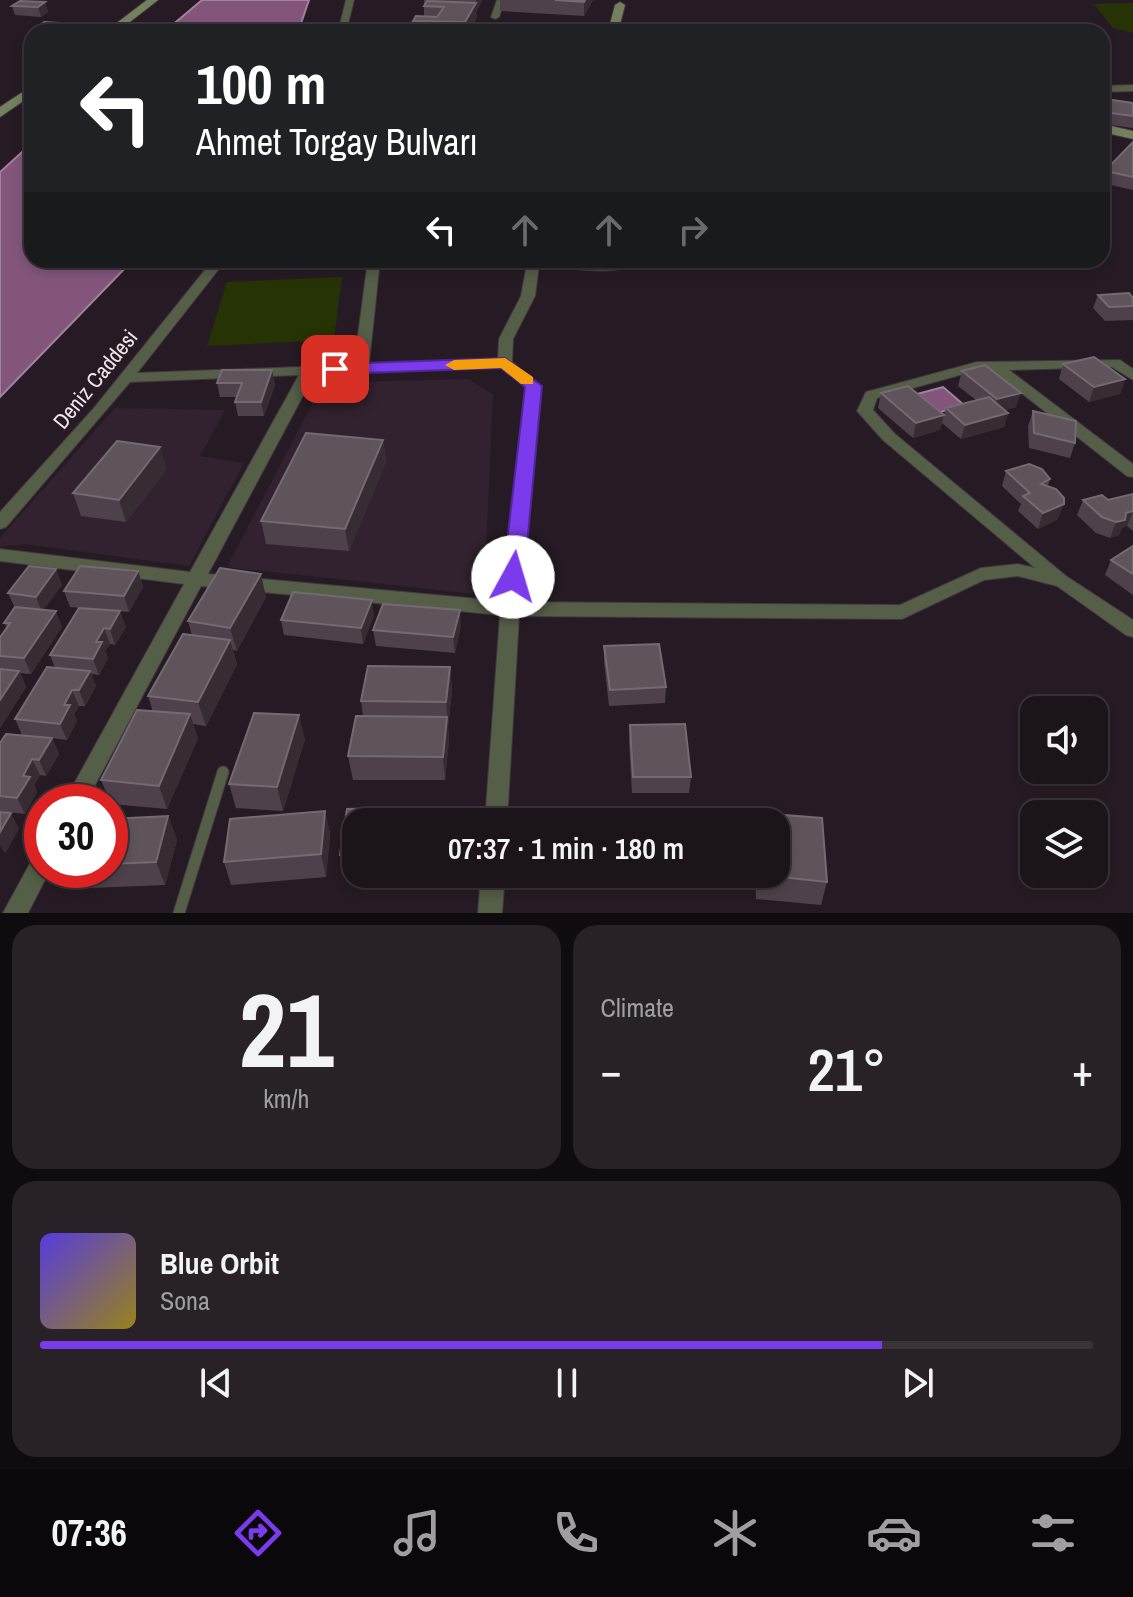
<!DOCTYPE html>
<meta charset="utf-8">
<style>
:root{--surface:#1c141b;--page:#292128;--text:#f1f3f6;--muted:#a09ea3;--line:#3a333a;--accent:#7c3aed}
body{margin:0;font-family:"Archivo Narrow",sans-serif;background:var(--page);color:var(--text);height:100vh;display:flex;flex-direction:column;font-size:30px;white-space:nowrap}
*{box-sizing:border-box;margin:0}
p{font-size:26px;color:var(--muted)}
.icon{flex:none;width:44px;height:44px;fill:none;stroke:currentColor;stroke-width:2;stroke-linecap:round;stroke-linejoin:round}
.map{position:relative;height:913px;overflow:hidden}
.panel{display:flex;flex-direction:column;gap:12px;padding:12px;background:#0f0b0f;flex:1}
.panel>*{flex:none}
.guide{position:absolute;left:24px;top:24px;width:1086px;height:244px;border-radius:24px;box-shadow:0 4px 12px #0003,0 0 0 2px var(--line);background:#202124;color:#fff;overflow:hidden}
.fabs{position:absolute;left:1020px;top:696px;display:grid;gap:16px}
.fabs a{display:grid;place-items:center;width:88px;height:88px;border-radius:16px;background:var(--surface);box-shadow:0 4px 12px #0003,0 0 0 2px var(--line);font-size:40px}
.speed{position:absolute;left:24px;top:784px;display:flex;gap:16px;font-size:40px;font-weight:700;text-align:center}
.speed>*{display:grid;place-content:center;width:104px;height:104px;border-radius:50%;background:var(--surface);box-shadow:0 4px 12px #0003,0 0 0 2px var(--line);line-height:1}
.speed .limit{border:12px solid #d22;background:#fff;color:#111}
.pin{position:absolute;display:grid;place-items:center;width:68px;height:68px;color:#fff;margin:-34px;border-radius:16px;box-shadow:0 4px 12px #0006}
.me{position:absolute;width:88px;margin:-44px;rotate:6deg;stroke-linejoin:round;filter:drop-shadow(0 0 6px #0008)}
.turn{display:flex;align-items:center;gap:28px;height:168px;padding:0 40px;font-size:36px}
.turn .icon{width:104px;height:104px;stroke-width:2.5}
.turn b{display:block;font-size:56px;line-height:68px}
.lanes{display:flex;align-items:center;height:76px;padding:0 40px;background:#0003;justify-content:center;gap:40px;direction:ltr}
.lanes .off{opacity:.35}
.big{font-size:60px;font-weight:600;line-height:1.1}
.panel .tile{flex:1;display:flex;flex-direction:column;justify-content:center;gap:12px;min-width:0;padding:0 28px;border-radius:24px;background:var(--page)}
.panel .dial{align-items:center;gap:0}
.dial b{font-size:104px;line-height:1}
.song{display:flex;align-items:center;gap:24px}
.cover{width:96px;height:96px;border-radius:12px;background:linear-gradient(135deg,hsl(250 70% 55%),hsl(50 70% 35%))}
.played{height:8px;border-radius:4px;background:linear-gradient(90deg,var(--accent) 80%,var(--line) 80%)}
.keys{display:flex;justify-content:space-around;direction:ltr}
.heat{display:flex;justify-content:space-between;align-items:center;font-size:44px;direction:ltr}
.panel .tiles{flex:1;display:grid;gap:12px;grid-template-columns:1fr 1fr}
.tile:last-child{grid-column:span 2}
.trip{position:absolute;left:342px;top:808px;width:448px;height:80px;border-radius:24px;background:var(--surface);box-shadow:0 4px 12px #0003,0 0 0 2px var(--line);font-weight:600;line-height:80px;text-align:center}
.dock{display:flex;height:128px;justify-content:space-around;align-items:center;background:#0b080b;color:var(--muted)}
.dock .icon{width:56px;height:56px}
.dock .active{color:var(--accent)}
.dock b{font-size:36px;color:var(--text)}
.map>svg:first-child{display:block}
.built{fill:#32222f}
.green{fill:#263305}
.water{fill:#83557b;stroke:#a3809d;stroke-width:2}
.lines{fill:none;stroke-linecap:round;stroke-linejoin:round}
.lane-casing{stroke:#423740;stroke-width:13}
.street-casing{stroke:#423740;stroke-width:2}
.secondary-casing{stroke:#423740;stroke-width:2}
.lane{stroke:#555e47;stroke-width:11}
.street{fill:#555e47;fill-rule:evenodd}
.secondary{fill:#74815d;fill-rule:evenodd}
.wall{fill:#4e414b}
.shaded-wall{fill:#372b34}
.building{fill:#5f535c;stroke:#756a73;stroke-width:2}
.route{fill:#7c3aed;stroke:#51269a;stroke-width:2}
.slow{fill:#f59e0b}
.labels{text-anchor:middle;stroke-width:8;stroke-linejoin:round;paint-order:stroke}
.street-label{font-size:22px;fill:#ede5eb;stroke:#261b24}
</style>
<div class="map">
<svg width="1133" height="913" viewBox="0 0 1133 913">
<rect width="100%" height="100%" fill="#261b24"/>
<path class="built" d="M468,379L493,394L484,595L227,567L323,383Z
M115,408L225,410L200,456L244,463L189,566L25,544L0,547V538Z"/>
<path class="green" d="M1133,3V33L1113,28L1094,4Z
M342,277L334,340L207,346L227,282Z"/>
<path class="water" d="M202,0H309L298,32H164Z
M32,143V260H133L0,397V172Z
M943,387L964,405L937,413L917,394Z"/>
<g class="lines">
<g class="lane-casing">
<path id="lane" d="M179,913L223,772"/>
</g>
<g class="street-casing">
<path id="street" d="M346,0H354L346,32H338Z
M497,0H505L499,17L495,19L491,17Z
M1133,85V91L1102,92V86Z
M213,260H226L137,373L354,365L368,260H380L369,364L498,359L499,339L521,296L527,264L517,260L602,263L647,260C622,278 569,268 539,265L535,296L513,339L512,362L540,386L520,602L900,605L981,568L1018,564L1035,568L883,440L857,411L866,392L977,362L1120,360L1133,369V380L1112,367L1009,370L1133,464V477L1127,476L992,370H978L877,398L873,410L895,434L1066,576L1133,620V637L1126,635L1057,586L1018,576L984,580L902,619L519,616L507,822H485L500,615L201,586L86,802H64L184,584L0,561V549L190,572L299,375L130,382L6,527L0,529V512L94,408ZM502,367L526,387L501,601L208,574L314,375Z
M42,852V870H50L28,913H3L34,856Z
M481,874H505L502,913H478Z"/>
</g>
<g class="secondary-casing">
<path id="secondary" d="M147,0H158L117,32H105Z
M620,2L625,5L618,32H608L615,5Z
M32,86V95L0,117V107Z
M1102,124L1133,131V139L1102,132Z"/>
</g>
<use href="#lane" class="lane"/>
<use href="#street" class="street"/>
<use href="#secondary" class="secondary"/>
</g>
<path class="wall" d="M424,0H482L476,13L477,17L469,32H414L413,21L424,17Z
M500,0H593L584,16L500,11Z
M45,2L48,12L41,17L15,15L12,6Z
M1106,99L1133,103V128L1102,124V111Z
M1133,142V190L1102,183L1105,171Z
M391,260H415L410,266L391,263Z
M422,260H452L445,269L422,266Z
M1098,295L1133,298V320L1105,321L1093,308Z
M1063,364L1125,379L1120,394L1089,402L1059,379Z
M272,370L275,385L264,416H238L235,402L236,397H220L217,383Z
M962,371L1016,407L1005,410L1008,413L1004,427L961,439L942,423L940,430L913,438L878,408L881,393L944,415L946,408L976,400L958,386Z
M1033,411L1075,443L1070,458L1029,448L1028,426Z
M383,440L386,462L349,551L266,544L261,521Z
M167,469L126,522L81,516L73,493Z
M1006,471L1050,479L1048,486L1058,519L1038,529L1018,511L1021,504L1002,486Z
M1133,494V531L1127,526L1122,528L1119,535L1110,538L1096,533L1077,515L1083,500H1108Z
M1133,546V595L1105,575L1111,560Z
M56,569L62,585L43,610L62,627L31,674L20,673L26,687L0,728V636H1L7,628L4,623L15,608L8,593Z
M138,571L143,587L129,612L70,607L64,591Z
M266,597L237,651L233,650L237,664L206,726L193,724L198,738L167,809L111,804L101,780L153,712L148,696L192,636L188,621Z
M79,608L126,627L115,645L110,644L105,651L108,658L99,675L91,674L96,686L85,706H79L74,714L77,721L67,740L52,738L59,754L46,776L40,775L34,785L37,792L25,814L0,811V743L22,735L15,719L55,668L50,655Z
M374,615L363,644L284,635L281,620Z
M461,626L455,653L376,646L373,630Z
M604,646L666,687L665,703L609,706L604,662Z
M450,667L452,691L448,726L449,740L445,780H353L348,756L363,716L361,701Z
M630,725L691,777L689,793H632L629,741Z
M305,739L283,811L236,808L229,784Z
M325,811L330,834L326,877L231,885L224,862Z
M758,813L822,818L827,882L821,905L756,899L755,874H776V822H756Z
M168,816L177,840L165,885L67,889L58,870H110V819Z
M356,822V874H436V876L345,879L340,855Z"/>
<path class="shaded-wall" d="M476,0H482L476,13L477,17L469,32H465V22L476,3Z
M585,0H593L584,16V2Z
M45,2L48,12L41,17L38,7Z
M62,23L65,32H52V31Z
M444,260H452L445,269Z
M272,370L275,385L264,416L261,402Z
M1125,379L1120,394L1089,402L1094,387Z
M1021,393L1016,407L993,414L997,399Z
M1008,413L1004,427L961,439L965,425Z
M944,415L940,430L913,438L916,423Z
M383,440L386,462L349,551L345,529Z
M160,447L167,469L126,522L119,500Z
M1064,504L1058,519L1038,529L1043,513Z
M1133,511L1127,526L1122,528L1119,535L1110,538L1116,522L1126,513Z
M56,569L62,585L42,612L36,597Z
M138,571L143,587L129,612L124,596Z
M261,574L266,597L237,651L230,628Z
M372,600L374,615L363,644L361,628Z
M460,610L461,626L455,653L453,637Z
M56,611L62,627L31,674L24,658Z
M120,611L126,627L115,645L110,629Z
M104,628L110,644L105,651L108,658L99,675L93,659L96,642Z
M230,640L237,664L206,726L198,702Z
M450,667L452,691L448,726L446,702Z
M19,671L26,687L0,728V700Z
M90,671L96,686L85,706L79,690Z
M72,690L79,706L74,714L77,721L67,740L60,724L64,705Z
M190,714L198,738L167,809L159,786Z
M299,715L305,739L283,811L277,787Z
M447,717L449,740L445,780L443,757Z
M52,738L59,754L46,776L39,760Z
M32,759L40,775L34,785L37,792L25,814L17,798L23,776Z
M325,811L330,834L326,877L321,854Z
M11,813L19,829L5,854L0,845V832Z
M168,816L177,840L165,885L156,862Z"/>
<path class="building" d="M555,0H585L584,2Z
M20,1L45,2L38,7L12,6Z
M427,1L476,3L465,22L413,21L416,16L437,17L444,7L424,6Z
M44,22L62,23L52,31H33Z
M495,29H509L508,32H495Z
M1106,99L1133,103V116L1103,112Z
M1133,142V177L1105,171Z
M1129,293L1133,298V306L1109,307L1098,295Z
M1094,357L1125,379L1094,387L1063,364Z
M985,365L1021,393L997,399L962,371Z
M222,370H272L261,402H235L242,383H217Z
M908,386L944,415L916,423L881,393Z
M989,397L1008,413L965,425L946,408Z
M1033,411L1076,421L1075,443L1034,433Z
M306,433L383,440L345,529L261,521Z
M117,441L160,447L119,500L73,493Z
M1029,464L1042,469L1050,479L1041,484L1056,489L1064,498V504L1043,513L1023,496L1030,493L1006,471Z
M1133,494V511L1126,513L1125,520L1116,522L1102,517L1083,500L1102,495L1108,500Z
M1133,546V574L1111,560Z
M29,566L56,569L36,597L8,593Z
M80,566L138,571L124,596L64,591Z
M220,568L261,574L230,628L188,621Z
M293,592L372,600L361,628L281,620Z
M383,604L460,610L453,637L373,630Z
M15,607L56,611L24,658L0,656V636H1L10,623H4Z
M79,608L120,611L110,629L104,628L96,642H102L93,659L50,655Z
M183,634L230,640L198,702L148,696Z
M659,644L666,687L610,690L604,646Z
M368,666L450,667L446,702L361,701Z
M47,667L90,671L79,690H72L64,705H70L60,724L15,719Z
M0,669L19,671L0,700Z
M137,710L190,714L159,786L101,780Z
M254,713L299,715L277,787L229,784Z
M356,716L447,717L443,757L348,756Z
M685,724L691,777H633L630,725Z
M6,734L52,738L39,760L32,759L23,776L30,777L17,798L0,796V743Z
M436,807L435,822H356V855H340L347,809Z
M325,811L321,854L224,862L230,819Z
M0,812L11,813L0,832Z
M758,813L822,818L827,882L761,875L760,874H776V822H758Z
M168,816L156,862L110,864V819Z"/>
<path class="route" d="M505,358L542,386L524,577L513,584L503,577L525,387L501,368L335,374L327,369L335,364Z"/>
<path class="slow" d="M505,358L533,377V384H521L501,368L454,370L445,365L454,360Z"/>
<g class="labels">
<g class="street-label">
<text transform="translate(95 379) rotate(-51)" y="8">Deniz Caddesi</text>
</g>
</g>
</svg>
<div class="fabs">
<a><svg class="icon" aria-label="sound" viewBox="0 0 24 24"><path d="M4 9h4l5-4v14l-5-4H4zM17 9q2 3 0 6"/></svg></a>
<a><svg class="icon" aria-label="layers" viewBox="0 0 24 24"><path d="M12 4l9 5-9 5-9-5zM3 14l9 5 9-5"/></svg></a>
</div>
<div class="speed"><div class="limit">30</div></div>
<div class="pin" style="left:335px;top:369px;background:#d93025"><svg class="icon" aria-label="arrive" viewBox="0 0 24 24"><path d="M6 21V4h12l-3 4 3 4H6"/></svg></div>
<svg class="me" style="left:513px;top:577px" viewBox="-20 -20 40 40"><circle r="19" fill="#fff"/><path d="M0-13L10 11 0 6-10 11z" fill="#7c3aed"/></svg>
<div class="trip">07:37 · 1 min · 180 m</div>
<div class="guide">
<div class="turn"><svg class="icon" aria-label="left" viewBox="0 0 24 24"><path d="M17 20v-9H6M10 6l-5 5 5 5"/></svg><div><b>100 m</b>Ahmet Torgay Bulvarı</div></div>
<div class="lanes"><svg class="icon" aria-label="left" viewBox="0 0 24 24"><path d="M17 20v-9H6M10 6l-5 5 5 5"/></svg><svg class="icon off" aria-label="ahead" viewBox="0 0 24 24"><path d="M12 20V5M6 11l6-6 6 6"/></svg><svg class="icon off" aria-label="ahead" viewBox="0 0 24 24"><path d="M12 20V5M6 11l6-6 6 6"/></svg><svg class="icon off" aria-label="right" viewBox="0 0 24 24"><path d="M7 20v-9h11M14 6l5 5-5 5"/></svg></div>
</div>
</div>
<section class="panel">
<div class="tiles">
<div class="tile dial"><b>21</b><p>km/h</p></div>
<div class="tile"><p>Climate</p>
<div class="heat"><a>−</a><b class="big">21°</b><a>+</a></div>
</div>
<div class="tile">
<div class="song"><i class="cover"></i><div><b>Blue Orbit</b><p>Sona</p></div></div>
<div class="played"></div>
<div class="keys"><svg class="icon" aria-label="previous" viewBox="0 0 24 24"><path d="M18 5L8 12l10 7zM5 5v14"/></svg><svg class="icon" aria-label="pause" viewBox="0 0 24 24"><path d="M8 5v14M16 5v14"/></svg><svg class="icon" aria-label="next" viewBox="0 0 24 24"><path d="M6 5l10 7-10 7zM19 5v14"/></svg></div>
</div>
</div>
</section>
<nav class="dock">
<b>07:36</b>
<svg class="icon active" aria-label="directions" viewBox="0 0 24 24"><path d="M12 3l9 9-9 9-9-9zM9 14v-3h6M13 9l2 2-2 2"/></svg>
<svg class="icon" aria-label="music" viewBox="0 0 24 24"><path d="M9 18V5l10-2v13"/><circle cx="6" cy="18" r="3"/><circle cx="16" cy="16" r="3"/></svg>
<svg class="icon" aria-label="phone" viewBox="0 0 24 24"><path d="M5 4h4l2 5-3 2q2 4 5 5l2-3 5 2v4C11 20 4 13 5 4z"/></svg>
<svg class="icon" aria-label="climate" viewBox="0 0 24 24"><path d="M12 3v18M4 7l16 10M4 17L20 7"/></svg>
<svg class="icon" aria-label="car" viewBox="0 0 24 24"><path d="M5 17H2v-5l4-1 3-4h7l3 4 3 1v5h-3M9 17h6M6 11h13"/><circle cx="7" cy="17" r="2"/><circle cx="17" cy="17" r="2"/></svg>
<svg class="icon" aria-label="filters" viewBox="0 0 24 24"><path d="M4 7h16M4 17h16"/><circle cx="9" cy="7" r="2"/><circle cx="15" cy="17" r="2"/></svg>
</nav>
